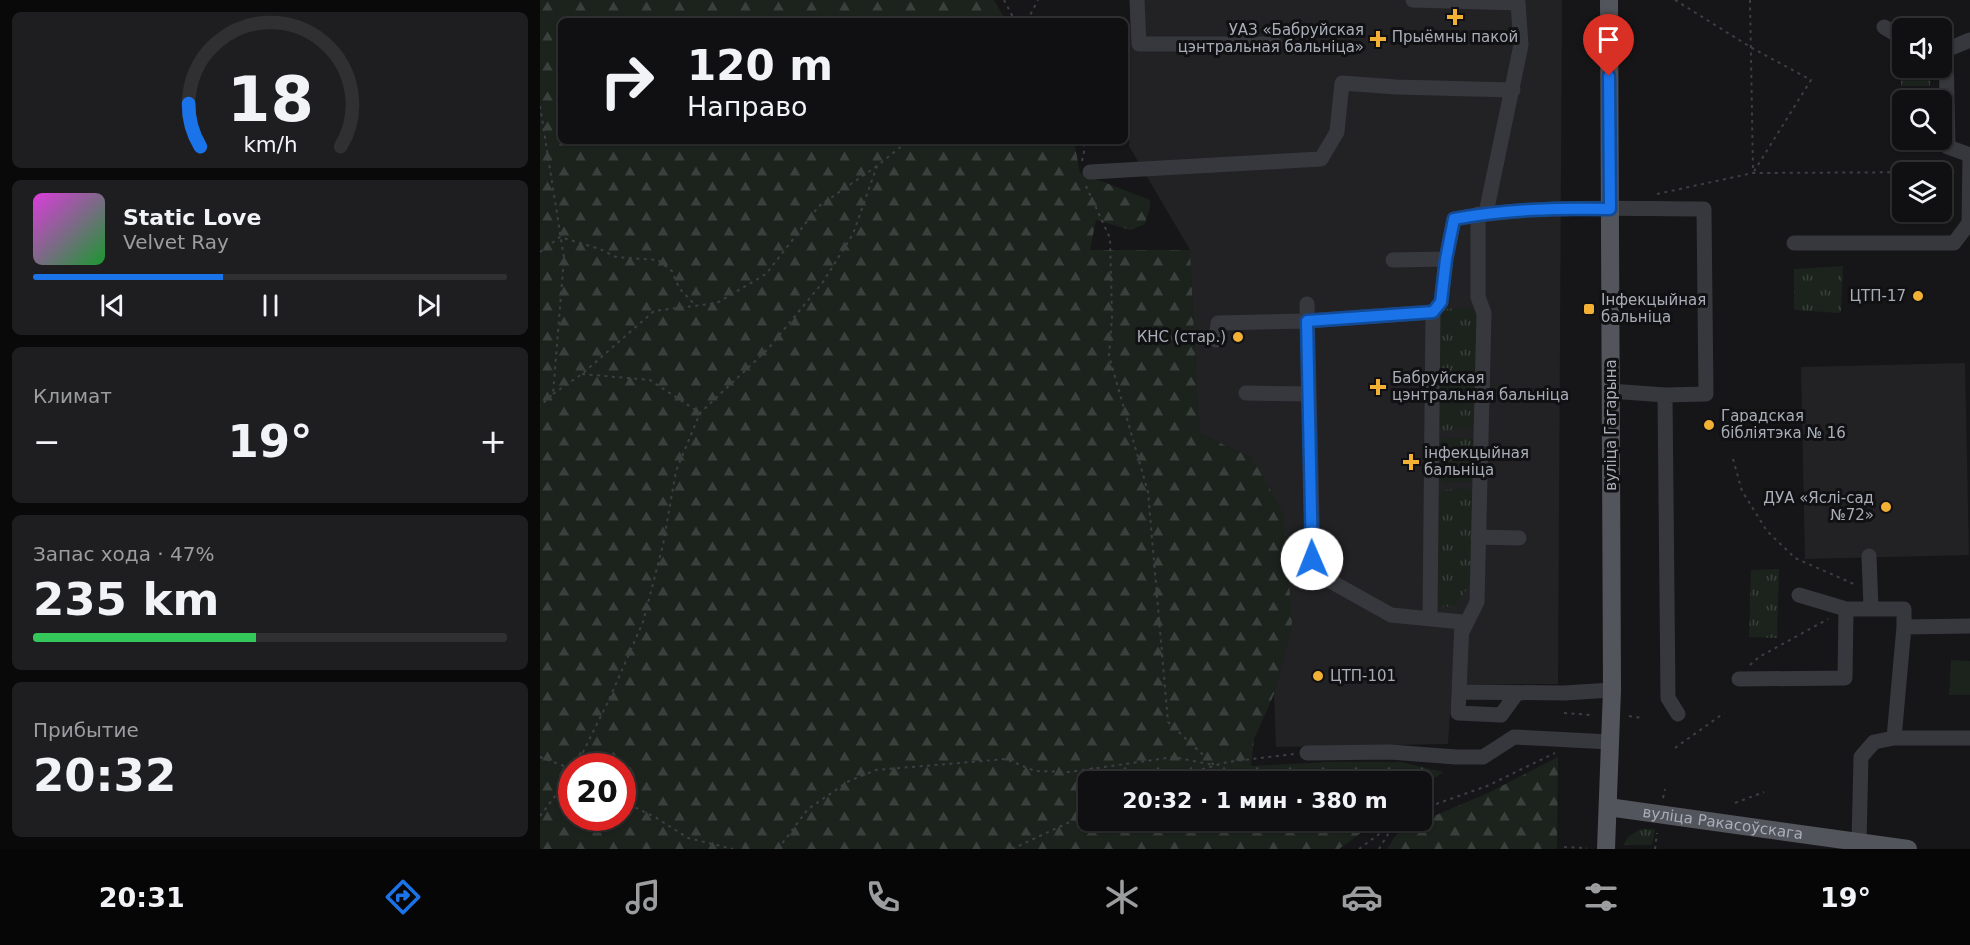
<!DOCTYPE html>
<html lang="ru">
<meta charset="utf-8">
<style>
:root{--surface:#101012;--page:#1e1e20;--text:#f1f3f6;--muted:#9c9d9f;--line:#303032;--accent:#1a73e8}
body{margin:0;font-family:"DejaVu Sans",sans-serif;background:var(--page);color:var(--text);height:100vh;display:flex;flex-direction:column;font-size:22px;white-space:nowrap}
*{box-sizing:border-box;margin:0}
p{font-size:20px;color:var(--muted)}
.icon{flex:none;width:33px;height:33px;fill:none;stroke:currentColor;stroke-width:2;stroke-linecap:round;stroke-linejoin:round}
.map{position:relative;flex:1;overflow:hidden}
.details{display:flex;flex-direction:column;gap:12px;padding:12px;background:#09090a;width:540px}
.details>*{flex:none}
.top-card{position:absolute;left:18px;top:18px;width:570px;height:126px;border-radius:9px;box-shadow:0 2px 4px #0004,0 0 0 2px var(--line);background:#101012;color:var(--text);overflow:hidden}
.tools{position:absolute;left:1352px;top:18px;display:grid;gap:12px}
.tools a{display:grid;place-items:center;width:60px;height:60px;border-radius:9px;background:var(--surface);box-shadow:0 2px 4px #0004,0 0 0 2px var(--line);font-size:30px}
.speed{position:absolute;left:18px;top:753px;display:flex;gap:12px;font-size:30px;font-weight:700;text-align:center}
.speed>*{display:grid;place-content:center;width:78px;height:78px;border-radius:50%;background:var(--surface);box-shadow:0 2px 4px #0004,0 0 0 2px var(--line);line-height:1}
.speed .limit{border:9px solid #d22;background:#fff;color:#111}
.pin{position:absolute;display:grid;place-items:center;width:51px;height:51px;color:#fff;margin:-62px -26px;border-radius:50% 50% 50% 0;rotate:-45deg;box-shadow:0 0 6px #0007}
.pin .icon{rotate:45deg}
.me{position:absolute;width:66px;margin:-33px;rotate:359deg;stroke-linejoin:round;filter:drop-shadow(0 0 4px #0008)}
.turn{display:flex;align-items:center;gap:21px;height:126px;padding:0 30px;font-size:27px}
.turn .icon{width:78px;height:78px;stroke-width:2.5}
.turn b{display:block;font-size:42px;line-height:51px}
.big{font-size:45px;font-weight:600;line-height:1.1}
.details .tile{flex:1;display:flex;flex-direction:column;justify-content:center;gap:9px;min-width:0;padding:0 21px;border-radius:9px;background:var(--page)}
.details .dial{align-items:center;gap:0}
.dial svg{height:156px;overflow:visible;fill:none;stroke:var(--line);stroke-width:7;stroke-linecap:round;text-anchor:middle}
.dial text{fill:var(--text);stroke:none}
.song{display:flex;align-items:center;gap:18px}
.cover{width:72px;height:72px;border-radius:9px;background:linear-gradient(135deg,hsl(300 70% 55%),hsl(130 70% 35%))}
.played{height:6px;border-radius:3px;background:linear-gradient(90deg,var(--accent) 40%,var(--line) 40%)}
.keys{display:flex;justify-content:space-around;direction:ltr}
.heat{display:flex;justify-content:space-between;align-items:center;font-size:33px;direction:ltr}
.charge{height:9px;border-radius:4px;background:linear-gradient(90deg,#34c759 47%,var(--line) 0)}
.trip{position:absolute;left:538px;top:771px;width:354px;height:60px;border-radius:9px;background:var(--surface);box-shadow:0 2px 4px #0004,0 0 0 2px var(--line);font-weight:600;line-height:60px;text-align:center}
.menu{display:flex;height:96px;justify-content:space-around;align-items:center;background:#060607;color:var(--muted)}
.menu .icon{width:42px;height:42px}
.menu .selected{color:var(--accent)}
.menu b{font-size:27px;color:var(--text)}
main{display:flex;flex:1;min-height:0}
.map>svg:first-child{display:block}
.built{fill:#222225}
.grass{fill:url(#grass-tufts)}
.forest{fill:url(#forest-firs);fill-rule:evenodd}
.pitch{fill:#1c231d}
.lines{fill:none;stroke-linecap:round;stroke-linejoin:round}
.path{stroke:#3d3f44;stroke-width:2;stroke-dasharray:3 4.5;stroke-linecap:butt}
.minor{stroke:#37383d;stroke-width:15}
.major{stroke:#53555c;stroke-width:18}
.route-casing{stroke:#114b97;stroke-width:15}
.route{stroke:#1a73e8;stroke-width:10}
.poi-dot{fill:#f2b134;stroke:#111113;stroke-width:2}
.labels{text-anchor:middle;stroke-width:6;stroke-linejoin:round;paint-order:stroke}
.poi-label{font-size:15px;fill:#a8adb8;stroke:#111113;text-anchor:start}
.street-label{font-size:15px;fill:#a8adb8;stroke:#111113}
</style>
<main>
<section class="details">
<div class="tile dial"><svg viewBox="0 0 100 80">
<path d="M14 69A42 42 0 1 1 86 69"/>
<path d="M14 69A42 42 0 0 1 8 47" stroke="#1a73e8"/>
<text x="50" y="56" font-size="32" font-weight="700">18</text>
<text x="50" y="72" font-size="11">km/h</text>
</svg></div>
<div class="tile">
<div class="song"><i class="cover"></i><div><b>Static Love</b><p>Velvet Ray</p></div></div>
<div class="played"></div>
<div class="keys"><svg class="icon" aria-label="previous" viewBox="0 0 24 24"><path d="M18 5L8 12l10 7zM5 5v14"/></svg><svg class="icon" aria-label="pause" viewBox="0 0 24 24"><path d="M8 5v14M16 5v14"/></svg><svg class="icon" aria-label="next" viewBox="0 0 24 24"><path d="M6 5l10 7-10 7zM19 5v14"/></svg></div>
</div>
<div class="tile"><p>Климат</p>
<div class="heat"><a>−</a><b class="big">19°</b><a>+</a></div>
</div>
<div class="tile"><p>Запас хода · 47%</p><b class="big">235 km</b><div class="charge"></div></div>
<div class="tile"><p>Прибытие</p><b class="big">20:32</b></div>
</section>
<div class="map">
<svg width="1430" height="849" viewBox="0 0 1430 849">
<defs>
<pattern id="grass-tufts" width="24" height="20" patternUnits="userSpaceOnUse" patternTransform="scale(1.5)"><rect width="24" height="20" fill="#1c231d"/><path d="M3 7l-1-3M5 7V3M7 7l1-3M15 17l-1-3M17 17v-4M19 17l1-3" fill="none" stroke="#3a403c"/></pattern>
<pattern id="forest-firs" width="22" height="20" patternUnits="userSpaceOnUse" patternTransform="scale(1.5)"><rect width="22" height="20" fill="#1c231d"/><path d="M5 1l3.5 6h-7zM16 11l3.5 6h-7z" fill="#3a403c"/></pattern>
</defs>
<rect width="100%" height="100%" fill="#161618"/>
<path class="built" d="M590,0H1022L1018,684L912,685L908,744L736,747L734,694L752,623L712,458L659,433L650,250L589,146Z
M1425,363L1429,555L1265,559L1261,367Z"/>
<path class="grass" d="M1361,67L1391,68L1390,86H1361Z
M1303,266L1301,313L1254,310V269Z
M930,308L935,312L938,318L937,418L931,428L902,431L898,424V320L904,309Z
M904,438H931L938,443V472L931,481L905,483L898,478L897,444Z
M927,488L939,496L936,576L915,606L898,607L897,502L899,493L906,490Z
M1239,569L1237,638L1209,637L1211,570Z
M1101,829H1115L1112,845H1083L1089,836Z"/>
<path class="forest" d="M0,0H454L466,21H21V141H534L540,173L610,200V207L605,224L591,230L556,220L550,250H650L659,433L712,458L744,514L752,623L734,694L714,739L711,766L790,762H861L903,772L882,787V782H549V820L837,821L799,849H0ZM32,766H82V818H32Z
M1018,757L1017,849H847L859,831L948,793Z"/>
<path class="pitch" d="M1411,660L1430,661V695H1409Z"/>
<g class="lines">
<path class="path" d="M464,0L475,21
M1135,0L1212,48L1271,80L1213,173
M1210,0L1213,171
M487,21L498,0
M0,106L24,258L13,394L0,406
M542,161L545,147L543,141
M546,186L570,238L572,317L569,356L608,492L628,722L675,766
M1117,194L1213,173L1415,172
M0,252L20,237L60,249L76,257L118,260L132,271L139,288L156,306
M42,374L110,380L160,413
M13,394L42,374L114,311L177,303L226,274L279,206L337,166
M1193,459L1202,491L1227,531L1255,558L1316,585
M1210,665L1219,657L1288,619
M1024,713L1051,715
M1089,716L1102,718
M1135,748L1184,713
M0,757L32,769
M36,766L68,702L103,622L123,545L136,471L160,413L228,349L283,282L313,234L337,166L368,141
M619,782L687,762L754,754
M1123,798L1125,789
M82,801L115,817L148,838L193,849
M1195,803L1224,792
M882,809L947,786L1015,753
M0,816L32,774
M1024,847L1047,848
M238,849L268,809L309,781L336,770L466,759L495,771L529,772L634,757L673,765
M472,849L549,813
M819,849L858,820
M839,849L853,826
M1115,849L1117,833"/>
<path class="minor" d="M597,0L599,44H735
M873,0L978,3L981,45L946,213
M1344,27L1362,38
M1430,40L1406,50L1408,147L1430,155
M550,172L781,159L797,132L802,83L856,87L973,90
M1254,243H1414L1429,223L1430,155
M853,260L906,259
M767,304L773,559L783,577L851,615L922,622L919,692L1024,693L1072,690
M676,340L678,323L767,321L893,312
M706,393L769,394
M1125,395L1128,698L1138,714
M938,537L979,538
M1329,556L1331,608
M1259,595L1306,609
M890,619L893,312L901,302L906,259L914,219C996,204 1081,209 1164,209L1166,394L1125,395L1070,391
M923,630L937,602L944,313L938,297V214
M1199,679L1305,678L1306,609H1364V627
M919,692L918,713L961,715L977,693
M1354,738L1364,627L1430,626
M767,753L850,752L916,757H943L974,737L1070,742
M1319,842L1321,757L1334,742L1354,738H1430"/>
<g class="major">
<path id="s1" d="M1068,807L1368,849"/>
<path d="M1066,849L1072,690L1069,0"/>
</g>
</g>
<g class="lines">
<g class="route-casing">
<path id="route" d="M772,559L767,321L893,312L901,302L906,259L914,219C966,209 1017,208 1070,209L1069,76"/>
</g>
<use href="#route" class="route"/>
</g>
<g class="poi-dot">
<path d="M912 8h6v6h6v6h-6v6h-6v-6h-6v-6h6z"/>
<path d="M835 30h6v6h6v6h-6v6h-6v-6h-6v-6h6z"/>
<circle cx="1378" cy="296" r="6"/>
<rect x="1043" y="303" width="12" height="12" rx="3"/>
<circle cx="698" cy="337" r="6"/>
<path d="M835 378h6v6h6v6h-6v6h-6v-6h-6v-6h6z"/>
<circle cx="1169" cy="425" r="6"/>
<path d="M868 453h6v6h6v6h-6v6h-6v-6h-6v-6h6z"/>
<circle cx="1346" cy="507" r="6"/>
<circle cx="778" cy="676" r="6"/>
</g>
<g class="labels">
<g class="poi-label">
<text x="824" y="35" text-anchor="end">УАЗ «Бабруйская<tspan x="824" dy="17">цэнтральная бальніца»</tspan></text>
<text x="915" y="42" text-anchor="middle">Прыёмны пакой</text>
<text x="1366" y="301" text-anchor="end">ЦТП-17</text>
<text x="1061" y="305">Інфекцыйная<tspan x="1061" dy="17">бальніца</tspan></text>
<text x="686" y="342" text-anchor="end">КНС (стар.)</text>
<text x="852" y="383">Бабруйская<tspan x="852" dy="17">цэнтральная бальніца</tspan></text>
<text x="1181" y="421">Гарадская<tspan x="1181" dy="17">бібліятэка № 16</tspan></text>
<text x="884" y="458">інфекцыйная<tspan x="884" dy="17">бальніца</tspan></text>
<text x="1334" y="503" text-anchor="end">ДУА «Яслі-сад<tspan x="1334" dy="17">№72»</tspan></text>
<text x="790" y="681">ЦТП-101</text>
</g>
<g class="street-label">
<text transform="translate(1071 425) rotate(-90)" y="5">вуліца Гагарына</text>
<text dy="5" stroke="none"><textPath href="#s1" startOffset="116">вуліца Ракасоўскага</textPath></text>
</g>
</g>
</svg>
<div class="tools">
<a><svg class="icon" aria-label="sound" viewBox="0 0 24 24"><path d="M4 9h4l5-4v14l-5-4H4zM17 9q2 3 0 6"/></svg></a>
<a><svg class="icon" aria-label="search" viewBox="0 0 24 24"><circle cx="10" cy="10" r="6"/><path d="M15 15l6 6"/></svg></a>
<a><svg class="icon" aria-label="layers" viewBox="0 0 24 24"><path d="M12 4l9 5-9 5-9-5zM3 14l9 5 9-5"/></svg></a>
</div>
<div class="speed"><div class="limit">20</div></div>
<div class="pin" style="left:1069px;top:76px;background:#d93025"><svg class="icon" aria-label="arrive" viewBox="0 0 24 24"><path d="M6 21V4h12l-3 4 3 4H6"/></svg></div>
<svg class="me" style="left:772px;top:559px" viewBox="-20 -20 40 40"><circle r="19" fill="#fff"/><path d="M0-13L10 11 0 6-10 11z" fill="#1a73e8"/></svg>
<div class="trip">20:32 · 1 мин · 380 m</div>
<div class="top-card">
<div class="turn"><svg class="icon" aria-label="right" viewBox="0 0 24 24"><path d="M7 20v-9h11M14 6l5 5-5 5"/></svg><div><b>120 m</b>Направо</div></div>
</div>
</div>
</main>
<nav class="menu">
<b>20:31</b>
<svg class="icon selected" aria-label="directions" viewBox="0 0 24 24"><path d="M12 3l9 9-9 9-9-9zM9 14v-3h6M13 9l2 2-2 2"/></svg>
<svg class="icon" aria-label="music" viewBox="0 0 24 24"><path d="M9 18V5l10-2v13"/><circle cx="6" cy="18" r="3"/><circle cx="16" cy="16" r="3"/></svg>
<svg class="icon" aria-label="phone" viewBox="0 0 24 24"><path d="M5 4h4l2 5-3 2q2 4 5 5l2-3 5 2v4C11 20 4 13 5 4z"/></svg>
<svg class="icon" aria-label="climate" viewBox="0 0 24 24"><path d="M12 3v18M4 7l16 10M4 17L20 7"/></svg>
<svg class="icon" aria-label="car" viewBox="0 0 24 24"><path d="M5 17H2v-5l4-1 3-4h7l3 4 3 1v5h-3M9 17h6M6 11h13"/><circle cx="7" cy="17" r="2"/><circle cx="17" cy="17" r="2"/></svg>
<svg class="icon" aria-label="filters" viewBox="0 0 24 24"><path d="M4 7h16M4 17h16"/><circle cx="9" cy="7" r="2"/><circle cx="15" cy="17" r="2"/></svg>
<b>19°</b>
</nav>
